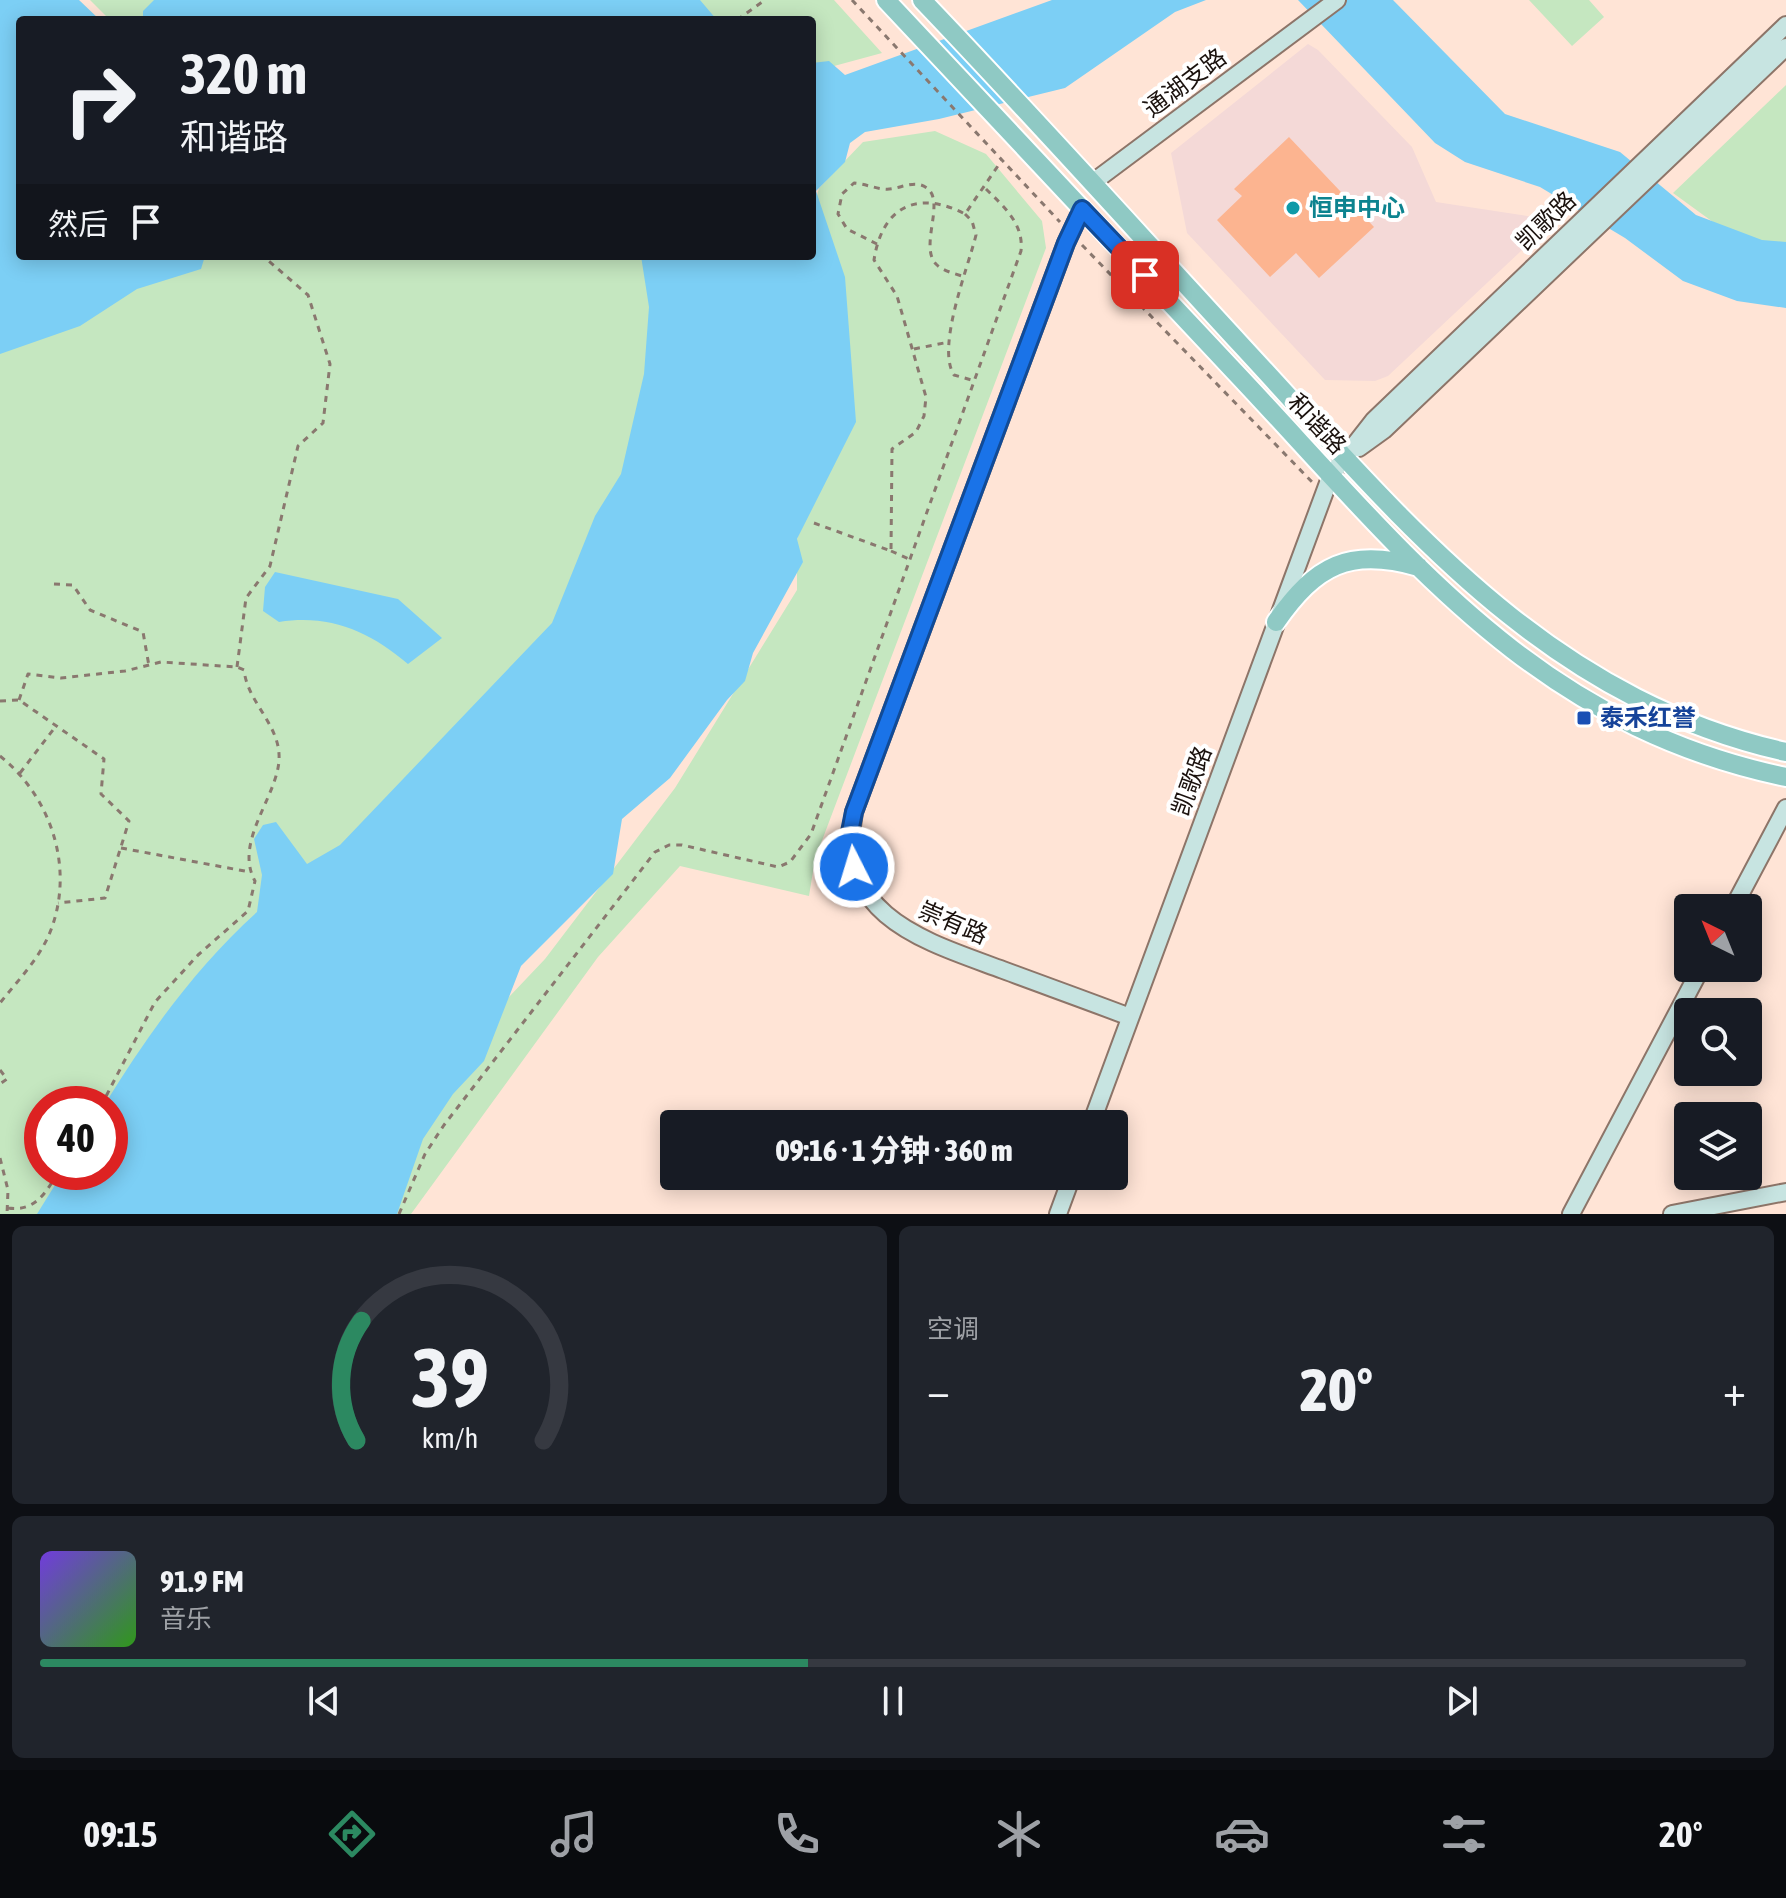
<!DOCTYPE html>
<html lang="zh">
<meta charset="utf-8">
<style>
:root{--surface:#171b24;--page:#20242c;--text:#f1f3f6;--muted:#9ea1a6;--line:#363941;--accent:#2c8961}
body{margin:0;font-family:"Asap Condensed","Noto Sans SC",sans-serif;background:var(--page);color:var(--text);height:100vh;display:flex;flex-direction:column;font-size:30px;white-space:nowrap}
*{box-sizing:border-box;margin:0}
p{font-size:26px;color:var(--muted)}
.icon{flex:none;width:44px;height:44px;fill:none;stroke:currentColor;stroke-width:2;stroke-linecap:round;stroke-linejoin:round}
.map{position:relative;height:1214px;overflow:hidden}
.side{display:flex;flex-direction:column;gap:12px;padding:12px;background:#0d0f14;flex:1}
.side>*{flex:none}
.banner{position:absolute;left:16px;top:16px;width:800px;height:244px;border-radius:8px;box-shadow:0 4px 20px #0003;background:#171b24;color:var(--text);overflow:hidden}
.needle{width:52px;rotate:317deg}
.buttons{position:absolute;left:1674px;top:894px;display:grid;gap:16px}
.buttons a{display:grid;place-items:center;width:88px;height:88px;border-radius:8px;background:var(--surface);box-shadow:0 4px 20px #0003;font-size:40px}
.speed{position:absolute;left:24px;top:1086px;display:flex;gap:16px;font-size:40px;font-weight:700;text-align:center}
.speed>*{display:grid;place-content:center;width:104px;height:104px;border-radius:50%;background:var(--surface);box-shadow:0 4px 20px #0003;line-height:1}
.speed .limit{border:12px solid #d22;background:#fff;color:#111}
.pin{position:absolute;display:grid;place-items:center;width:68px;height:68px;color:#fff;margin:-34px;border-radius:16px;box-shadow:0 4px 12px #0006}
.me{position:absolute;width:88px;margin:-44px;rotate:355deg;stroke-linejoin:round;filter:drop-shadow(0 0 6px #0008)}
.turn{display:flex;align-items:center;gap:28px;height:168px;padding:0 32px;font-size:36px}
.turn .icon{width:104px;height:104px;stroke-width:2.5}
.turn b{display:block;font-size:56px;line-height:68px}
.then{display:flex;align-items:center;height:76px;padding:0 32px;background:#0003;gap:16px;font-size:30px}
.big{font-size:60px;font-weight:800;line-height:1.1}
.side .tile{flex:1;display:flex;flex-direction:column;justify-content:center;gap:12px;min-width:0;padding:0 28px;border-radius:12px;background:var(--page)}
.side .dial{align-items:center;gap:0}
.dial svg{height:208px;overflow:visible;fill:none;stroke:var(--line);stroke-width:7;stroke-linecap:round;text-anchor:middle}
.dial text{fill:var(--text);stroke:none}
.song{display:flex;align-items:center;gap:24px}
.cover{width:96px;height:96px;border-radius:12px;background:linear-gradient(135deg,hsl(260 70% 55%),hsl(110 70% 35%))}
.played{height:8px;border-radius:4px;background:linear-gradient(90deg,var(--accent) 45%,var(--line) 45%)}
.keys{display:flex;justify-content:space-around;direction:ltr}
.heat{display:flex;justify-content:space-between;align-items:center;font-size:44px;direction:ltr}
.side .tiles{flex:1;display:grid;gap:12px;grid-template-columns:1fr 1fr}
.tile:last-child{grid-column:span 2}
.trip{position:absolute;left:660px;top:1110px;width:468px;height:80px;border-radius:8px;background:var(--surface);box-shadow:0 4px 20px #0003;font-weight:800;line-height:80px;text-align:center}
.menu{display:flex;height:128px;justify-content:space-around;align-items:center;background:#090b0e;color:var(--muted)}
.menu .icon{width:56px;height:56px}
.menu .current{color:var(--accent)}
.menu b{font-size:36px;color:var(--text)}
.map>svg:first-child{display:block}
.commercial{fill:#f4d9d7}
.green{fill:#c5e7c0}
.water{fill:#7ccff5}
.building{fill:#fcb490}
.lines{fill:none;stroke-linecap:round;stroke-linejoin:round}
.secondary-casing{stroke:#8d7569;stroke-width:20}
.primary-casing{stroke:#fff;stroke-width:22}
.path{stroke:#8a786f;stroke-width:3;stroke-dasharray:6 6;stroke-linecap:butt}
.secondary{stroke:#c7e4e1;stroke-width:16}
.primary{stroke:#8fc9c4;stroke-width:18}
.route-casing{stroke:#114b97;stroke-width:20}
.route{stroke:#1a73e8;stroke-width:14}
.culture-dot{fill:#0f9aa8;stroke:#fff;stroke-width:3}
.transit-dot{fill:#1a4fb4;stroke:#fff;stroke-width:3}
.labels{text-anchor:middle;stroke-width:8;stroke-linejoin:round;paint-order:stroke}
.street-label{font-size:24px;fill:#1a110d;stroke:#fff}
.culture-label{font-size:24px;font-weight:bold;fill:#0d838f;stroke:#fff;text-anchor:start}
.transit-label{font-size:24px;font-weight:bold;fill:#164399;stroke:#fff;text-anchor:start}
</style>
<div class="map">
<svg width="1786" height="1214" viewBox="0 0 1786 1214">
<rect width="100%" height="100%" fill="#ffe4d6"/>
<path class="commercial" d="M1308,44L1318,50L1412,147L1436,202L1554,220L1388,376L1375,381L1325,380L1187,233L1171,153Z"/>
<path class="green" d="M90,0H164L140,20H110Z
M669,0H834L882,53L812,72V20H710Z
M1529,0H1589L1604,17L1572,46Z
M1786,85V248L1735,238L1673,193Z
M935,131L986,154L1042,221L1046,248L815,859L809,896L680,866L598,957L411,1214H337L413,1098L545,959L675,788L797,590V539L848,413L812,214L819,188L863,142Z
M115,256H655L663,471L501,741L110,1104H42V1172H108L85,1214H0V341Z"/>
<path class="water" d="M0,0H79L100,20H20V256H205L201,269L137,289L80,326L0,354Z
M154,0H700L717,20H143V11Z
M1052,0H1206L1175,12L1065,88L939,119L865,132L850,143L845,162L816,191L845,277L856,422L797,539L803,562L753,653L745,681L727,700L670,778L622,819L613,874L521,966L484,1061L453,1094L423,1139L397,1214H37L63,1172H110V1104H105C148,1034 196,967 257,912L262,875L254,839L263,825L276,822L307,864L340,845L552,623L595,516L621,474L644,374L649,307L641,256H812V63L829,61L845,75Z
M1298,0H1393L1505,114L1620,152L1696,215L1762,240L1786,242V308L1737,301L1683,281L1625,238L1540,187L1465,162L1435,143Z
M275,572L398,599L442,638L408,664C369,631 330,614 279,622L263,611L265,587Z"/>
<path class="building" d="M1289,137L1374,227L1319,278L1296,253L1270,277L1217,220L1242,196L1234,189Z"/>
<g class="lines">
<g class="secondary-casing">
<path id="secondary" d="M1092,183L1337,0
M1082,209L1066,243L854,812C835,917 925,941 1003,970C1046,986 1088,1001 1130,1017
M1359,448L1384,430L1786,47
M1733,908L1786,808
M1091,1124L1331,475L1374,420L1786,25
M1058,1214L1072,1176
M1571,1214L1701,968
M1672,1214L1786,1192"/>
</g>
<g class="primary-casing">
<path id="primary" d="M886,0C1003,124 1119,248 1235,372C1403,550 1531,724 1786,777
M922,0C1031,114 1136,231 1243,347C1404,521 1543,697 1786,752
M1276,622C1316,565 1349,547 1419,567"/>
</g>
<path class="path" d="M852,0L1060,222
M737,20L765,0
M965,214L972,221L976,235C968,268 936,347 954,375L975,381
M877,244L847,229L838,214L842,194L854,183C865,184 874,188 884,189C898,191 913,178 927,188C946,202 918,248 937,265C943,271 956,274 965,277
M1082,245L1313,483
M914,349L949,342
M814,523L891,551L892,449L916,432L924,416L926,397L897,296L874,260C882,207 917,189 965,214L1002,160
M891,551L909,559
M54,584L73,585L90,610L143,632L149,666
M237,667L246,598L270,566L298,446L323,423L330,364L308,295L263,256
M19,700L28,674L61,678L125,671L161,662L237,667L244,670C248,706 286,728 278,768C271,804 235,845 255,881L248,911L198,955L155,1002L102,1104
M0,701L19,700L104,759L101,794L129,821L105,898L58,903
M0,756C50,796 74,865 52,927C42,956 19,979 0,1003
M20,773L56,726
M121,848L250,872
M0,1070L7,1079L0,1084
M0,1158L8,1190L7,1214
M8,1208C35,1212 46,1193 58,1172
M399,1214L425,1154L444,1125L655,852L669,845H682L778,867L790,862L811,834L1021,251C1024,223 1003,206 984,187"/>
<use href="#secondary" class="secondary"/>
<use href="#primary" class="primary"/>
</g>
<g class="lines">
<g class="route-casing">
<path id="route" d="M854,867L850,832L854,812L1066,243L1082,209L1145,275"/>
</g>
<use href="#route" class="route"/>
</g>
<circle class="culture-dot" cx="1293" cy="208" r="8"/>
<rect class="transit-dot" x="1576" y="710" width="16" height="16" rx="4"/>
<g class="labels">
<g class="street-label">
<text transform="translate(1185 83) rotate(-37)" y="8">通湖支路</text>
<text transform="translate(1546 221) rotate(-44)" y="8">凯歌路</text>
<text transform="translate(1317 424) rotate(47)" y="8">和谐路</text>
<text transform="translate(1192 781) rotate(-70)" y="8">凯歌路</text>
<text transform="translate(953 923) rotate(23)" y="8">崇有路</text>
</g>
<g class="culture-label">
<text x="1309" y="216">恒申中心</text>
</g>
<g class="transit-label">
<text x="1600" y="726">泰禾红誉</text>
</g>
</g>
</svg>
<div class="buttons">
<a><svg class="needle" viewBox="-14 -14 28 28"><path d="M0-13l5 13h-10z" fill="#e53935"/><path d="M0 13l5-13h-10z" fill="#9ea1a6"/></svg></a>
<a><svg class="icon" aria-label="search" viewBox="0 0 24 24"><circle cx="10" cy="10" r="6"/><path d="M15 15l6 6"/></svg></a>
<a><svg class="icon" aria-label="layers" viewBox="0 0 24 24"><path d="M12 4l9 5-9 5-9-5zM3 14l9 5 9-5"/></svg></a>
</div>
<div class="speed"><div class="limit">40</div></div>
<div class="pin" style="left:1145px;top:275px;background:#d93025"><svg class="icon" aria-label="arrive" viewBox="0 0 24 24"><path d="M6 21V4h12l-3 4 3 4H6"/></svg></div>
<svg class="me" style="left:854px;top:867px" viewBox="-20 -20 40 40"><circle r="17" fill="#1a73e8" stroke="#fff" stroke-width="3"/><path d="M0-11L8 9 0 5-8 9z" fill="#fff"/></svg>
<div class="trip">09:16 · 1 分钟 · 360 m</div>
<div class="banner">
<div class="turn"><svg class="icon" aria-label="right" viewBox="0 0 24 24"><path d="M7 20v-9h11M14 6l5 5-5 5"/></svg><div><b>320 m</b>和谐路</div></div>
<div class="then">然后<svg class="icon" aria-label="arrive" viewBox="0 0 24 24"><path d="M6 21V4h12l-3 4 3 4H6"/></svg></div>
</div>
</div>
<section class="side">
<div class="tiles">
<div class="tile dial"><svg viewBox="0 0 100 80">
<path d="M14 69A42 42 0 1 1 86 69"/>
<path d="M14 69A42 42 0 0 1 16 23" stroke="#2c8961"/>
<text x="50" y="56" font-size="32" font-weight="700">39</text>
<text x="50" y="72" font-size="11">km/h</text>
</svg></div>
<div class="tile"><p>空调</p>
<div class="heat"><a>−</a><b class="big">20°</b><a>+</a></div>
</div>
<div class="tile">
<div class="song"><i class="cover"></i><div><b>91.9 FM</b><p>音乐</p></div></div>
<div class="played"></div>
<div class="keys"><svg class="icon" aria-label="previous" viewBox="0 0 24 24"><path d="M18 5L8 12l10 7zM5 5v14"/></svg><svg class="icon" aria-label="pause" viewBox="0 0 24 24"><path d="M8 5v14M16 5v14"/></svg><svg class="icon" aria-label="next" viewBox="0 0 24 24"><path d="M6 5l10 7-10 7zM19 5v14"/></svg></div>
</div>
</div>
</section>
<nav class="menu">
<b>09:15</b>
<svg class="icon current" aria-label="directions" viewBox="0 0 24 24"><path d="M12 3l9 9-9 9-9-9zM9 14v-3h6M13 9l2 2-2 2"/></svg>
<svg class="icon" aria-label="music" viewBox="0 0 24 24"><path d="M9 18V5l10-2v13"/><circle cx="6" cy="18" r="3"/><circle cx="16" cy="16" r="3"/></svg>
<svg class="icon" aria-label="phone" viewBox="0 0 24 24"><path d="M5 4h4l2 5-3 2q2 4 5 5l2-3 5 2v4C11 20 4 13 5 4z"/></svg>
<svg class="icon" aria-label="climate" viewBox="0 0 24 24"><path d="M12 3v18M4 7l16 10M4 17L20 7"/></svg>
<svg class="icon" aria-label="car" viewBox="0 0 24 24"><path d="M5 17H2v-5l4-1 3-4h7l3 4 3 1v5h-3M9 17h6M6 11h13"/><circle cx="7" cy="17" r="2"/><circle cx="17" cy="17" r="2"/></svg>
<svg class="icon" aria-label="filters" viewBox="0 0 24 24"><path d="M4 7h16M4 17h16"/><circle cx="9" cy="7" r="2"/><circle cx="15" cy="17" r="2"/></svg>
<b>20°</b>
</nav>
